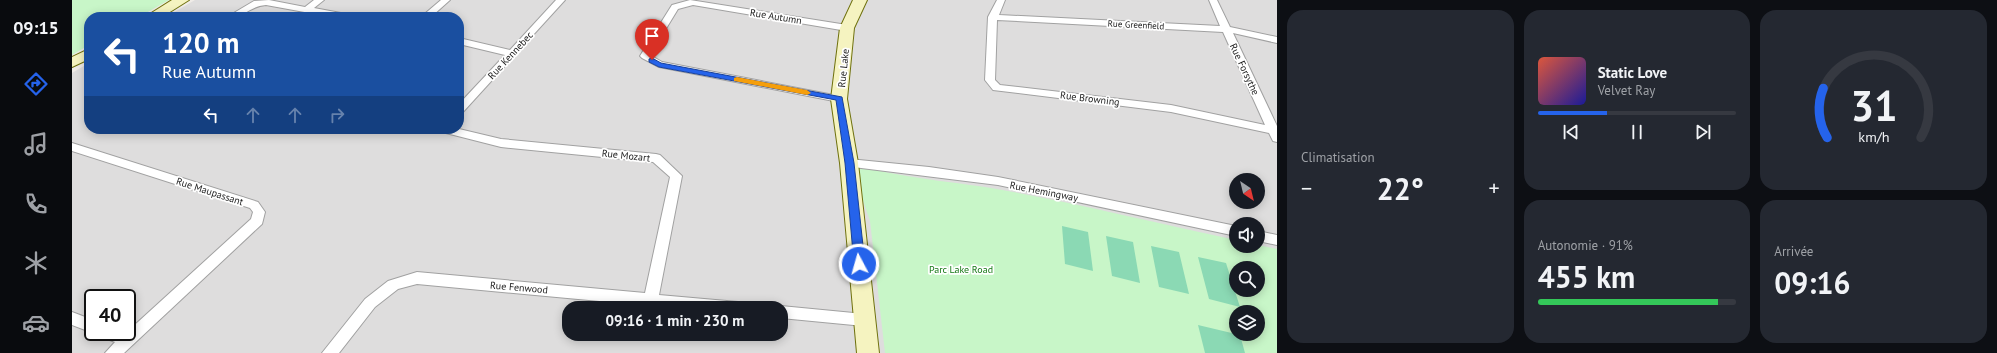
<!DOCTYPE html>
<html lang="fr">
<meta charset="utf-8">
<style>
:root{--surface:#171b24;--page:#242831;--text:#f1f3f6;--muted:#9ea1a6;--line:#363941;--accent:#2563eb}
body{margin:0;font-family:"PT Sans",sans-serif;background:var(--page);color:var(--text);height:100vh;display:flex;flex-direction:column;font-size:15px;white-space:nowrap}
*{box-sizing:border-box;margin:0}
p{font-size:13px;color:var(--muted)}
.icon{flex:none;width:22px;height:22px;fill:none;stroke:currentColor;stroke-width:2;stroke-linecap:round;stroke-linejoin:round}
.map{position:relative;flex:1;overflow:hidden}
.panel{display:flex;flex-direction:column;gap:10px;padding:10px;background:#0d0f14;width:720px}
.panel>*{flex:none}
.hud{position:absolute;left:12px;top:12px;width:380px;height:122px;border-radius:16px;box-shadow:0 2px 10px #0003;background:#1a4fa0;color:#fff;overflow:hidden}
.needle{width:26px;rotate:145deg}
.controls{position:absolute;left:1157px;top:173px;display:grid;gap:8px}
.controls a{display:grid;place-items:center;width:36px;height:36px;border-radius:50%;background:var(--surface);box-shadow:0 2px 10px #0003;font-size:20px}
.speed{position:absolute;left:12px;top:289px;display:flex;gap:8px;font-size:20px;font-weight:700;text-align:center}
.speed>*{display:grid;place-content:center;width:52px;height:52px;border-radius:50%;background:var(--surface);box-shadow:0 2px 10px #0003;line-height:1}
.speed .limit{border:2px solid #111;border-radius:6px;background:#fff;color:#111}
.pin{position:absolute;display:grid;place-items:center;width:34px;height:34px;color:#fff;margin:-41px -17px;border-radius:50% 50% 50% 0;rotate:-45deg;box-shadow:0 0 4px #0007}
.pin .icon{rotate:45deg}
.me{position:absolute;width:44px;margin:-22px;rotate:354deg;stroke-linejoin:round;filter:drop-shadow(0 0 3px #0008)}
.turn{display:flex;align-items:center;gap:14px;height:84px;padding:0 12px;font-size:18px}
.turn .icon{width:52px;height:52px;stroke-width:2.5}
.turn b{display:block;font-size:28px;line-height:34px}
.lanes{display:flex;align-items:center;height:38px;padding:0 12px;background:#0003;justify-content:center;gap:20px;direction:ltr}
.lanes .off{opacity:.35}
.big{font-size:30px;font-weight:700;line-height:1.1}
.panel .tile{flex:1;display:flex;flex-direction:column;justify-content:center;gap:6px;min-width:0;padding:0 14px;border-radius:16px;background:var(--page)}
.panel .dial{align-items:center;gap:0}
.dial svg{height:104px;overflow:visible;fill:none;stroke:var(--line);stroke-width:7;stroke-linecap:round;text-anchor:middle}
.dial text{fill:var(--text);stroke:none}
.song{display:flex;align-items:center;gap:12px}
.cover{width:48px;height:48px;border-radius:6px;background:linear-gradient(135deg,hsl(10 70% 55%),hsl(240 70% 35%))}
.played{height:4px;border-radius:2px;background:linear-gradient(90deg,var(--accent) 35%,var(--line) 35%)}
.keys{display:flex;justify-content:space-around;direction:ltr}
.heat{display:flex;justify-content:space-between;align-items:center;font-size:22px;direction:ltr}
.charge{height:6px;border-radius:3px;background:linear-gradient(90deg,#34c759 91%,var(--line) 0)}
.panel .tiles{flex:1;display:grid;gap:10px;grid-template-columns:repeat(3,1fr)}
.tile:first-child{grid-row:span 2}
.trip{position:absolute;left:490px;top:301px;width:226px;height:40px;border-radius:16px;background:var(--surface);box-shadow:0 2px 10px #0003;font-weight:700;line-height:40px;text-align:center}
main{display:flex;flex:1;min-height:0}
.dock{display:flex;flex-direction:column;width:72px;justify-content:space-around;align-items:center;background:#090b0e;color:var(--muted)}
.dock .icon{width:28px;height:28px}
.dock .on{color:var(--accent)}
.dock b{font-size:18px;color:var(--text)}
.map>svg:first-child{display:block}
.residential{fill:#dedddd;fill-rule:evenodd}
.park{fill:#c8f6c8;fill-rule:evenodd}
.pitch{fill:#8bd9b4}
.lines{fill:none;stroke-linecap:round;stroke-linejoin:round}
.street-casing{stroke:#a1a1a1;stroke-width:2}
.secondary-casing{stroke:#6f710d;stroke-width:2}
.street{fill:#fff;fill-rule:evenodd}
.secondary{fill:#f5f3c0;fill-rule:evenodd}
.route{fill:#2563eb;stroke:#184099}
.slow{fill:#f59e0b}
.labels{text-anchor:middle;stroke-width:3.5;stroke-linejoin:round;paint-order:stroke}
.far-street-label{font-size:9px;fill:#202020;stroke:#fff}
.street-label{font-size:10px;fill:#202020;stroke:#fff}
.park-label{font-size:10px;fill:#157814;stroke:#fff}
</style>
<main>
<nav class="dock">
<b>09:15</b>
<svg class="icon on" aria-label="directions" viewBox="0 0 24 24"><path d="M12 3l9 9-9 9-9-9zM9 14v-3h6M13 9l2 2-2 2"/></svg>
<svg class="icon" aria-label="music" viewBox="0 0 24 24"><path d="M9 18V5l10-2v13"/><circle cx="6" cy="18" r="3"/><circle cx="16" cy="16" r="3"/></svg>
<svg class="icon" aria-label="phone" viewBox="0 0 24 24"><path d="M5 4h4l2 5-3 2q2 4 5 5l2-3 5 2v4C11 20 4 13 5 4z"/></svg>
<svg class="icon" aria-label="climate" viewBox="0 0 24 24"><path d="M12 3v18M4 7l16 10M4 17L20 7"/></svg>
<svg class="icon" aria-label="car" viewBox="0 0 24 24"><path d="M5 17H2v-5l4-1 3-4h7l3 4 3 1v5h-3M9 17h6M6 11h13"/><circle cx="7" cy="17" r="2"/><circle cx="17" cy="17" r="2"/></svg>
</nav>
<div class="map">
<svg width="1205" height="353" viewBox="0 0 1205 353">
<rect width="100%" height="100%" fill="#f0ece7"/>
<path class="residential" d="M123,0H1205V353H0V73L17,63V129H387V17H94ZM1164,180H1186V202H1164ZM1164,224H1186V246H1164ZM1164,268H1186V290H1164ZM21,298H55V332H21ZM497,308H709V334H497ZM1164,312H1186V334H1164Z"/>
<path class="park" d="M0,0H97L67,17H17V45L0,55Z
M778,163C829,179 883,181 936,191C1012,205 1088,224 1164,240V246L1186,245L1205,249V353H813L798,221ZM1164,268H1186V290H1164ZM1164,312H1186V334H1164Z"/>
<path class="pitch" d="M990,226L1016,232L1021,271L993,264Z
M1034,236L1061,242L1068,283L1040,276Z
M1079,246L1107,252L1117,294L1087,287Z
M1126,257L1154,263L1168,307L1137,299Z
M1126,325L1168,335L1173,353H1133Z"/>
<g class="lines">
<g class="street-casing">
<path id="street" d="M197,0L233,7L242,0H252L242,8L274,14L279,17H260L194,5C178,6 174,17 155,17L182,1Z
M369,0H378L359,17H349Z
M484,0H493L391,112L387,113V104L433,55L387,44V38L438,50Z
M618,0L775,25L780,28L775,31L621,5L606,9L578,55L590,62L767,96L772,99L767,102L587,67L570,58L568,56L600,5Z
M925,0H933L927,15L1148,26L1137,0H1145L1158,27L1205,37V43L1161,33L1205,126V142L1201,141L1197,133L1099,112L921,90L913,80L916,17ZM925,20L1151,32L1193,125L1099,105L928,85L923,80Z
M368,129H387L429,139L584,154L588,155L610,176L587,295L666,302L671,304L673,308H603L345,284L326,289L303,307L267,353H250L293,299L316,281L345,272L573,293L598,177L581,162L429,147L370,132Z
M0,143L186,202L193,212L190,224L52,353H33L43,342L30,337L28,332H55L179,219L181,212L178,208L0,151Z
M777,159L857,167L926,177L1164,226V236L926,185L773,166L771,163L773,160Z
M1186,231L1205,235V245L1186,241Z
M709,306L792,314L797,316L799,320L797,324L792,326L709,318V308H704Z
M0,312L21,320V332H25L21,333L0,325Z"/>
</g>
<g class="secondary-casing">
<path id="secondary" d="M100,0H117L90,17H73Z
M781,0H795L782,28L775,99L786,163L807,353H785L768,163L759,99L768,28Z
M17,49V59L0,67V57Z"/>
</g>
<use href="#street" class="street"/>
<use href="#secondary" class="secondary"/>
</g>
<path class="route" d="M580,58L589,63L770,97L782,163L793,264L791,267H784L782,264L773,163L764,100L587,67L577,62V59Z"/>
<path class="slow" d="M665,77L735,90L739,93L735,95L662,81V78Z"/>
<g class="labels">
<g class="far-street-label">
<text transform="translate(1064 25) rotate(3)" y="3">Rue Greenfield</text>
</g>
<g class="street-label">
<text transform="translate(704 16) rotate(9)" y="4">Rue Autumn</text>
<text transform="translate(438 55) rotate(-47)" y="4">Rue Kennebec</text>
<text transform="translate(771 68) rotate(-84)" y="4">Rue Lake</text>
<text transform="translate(1173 69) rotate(65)" y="4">Rue Forsythe</text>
<text transform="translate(1018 98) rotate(7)" y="4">Rue Browning</text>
<text transform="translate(554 155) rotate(6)" y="4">Rue Mozart</text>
<text transform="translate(138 191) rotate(18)" y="4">Rue Maupassant</text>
<text transform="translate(972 191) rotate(11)" y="4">Rue Hemingway</text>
<text transform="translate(447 287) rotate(5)" y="4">Rue Fenwood</text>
</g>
<g class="park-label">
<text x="889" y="273">Parc Lake Road</text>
</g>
</g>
</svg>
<div class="controls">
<a><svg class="needle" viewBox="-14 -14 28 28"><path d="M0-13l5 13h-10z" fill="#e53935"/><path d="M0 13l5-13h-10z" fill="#9ea1a6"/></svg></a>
<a><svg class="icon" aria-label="sound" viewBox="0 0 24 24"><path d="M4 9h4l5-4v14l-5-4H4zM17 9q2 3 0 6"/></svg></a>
<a><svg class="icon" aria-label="search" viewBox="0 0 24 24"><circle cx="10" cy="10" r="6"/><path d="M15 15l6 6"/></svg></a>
<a><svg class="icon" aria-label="layers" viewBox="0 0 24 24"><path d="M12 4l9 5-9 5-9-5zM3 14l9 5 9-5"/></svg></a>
</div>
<div class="speed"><div class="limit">40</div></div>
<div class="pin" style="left:580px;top:60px;background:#d93025"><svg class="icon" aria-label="arrive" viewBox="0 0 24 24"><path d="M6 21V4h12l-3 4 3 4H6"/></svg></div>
<svg class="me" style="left:787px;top:264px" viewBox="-20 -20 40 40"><circle r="17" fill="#2563eb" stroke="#fff" stroke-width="3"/><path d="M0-11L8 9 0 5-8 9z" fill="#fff"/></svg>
<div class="trip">09:16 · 1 min · 230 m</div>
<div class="hud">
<div class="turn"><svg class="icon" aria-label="left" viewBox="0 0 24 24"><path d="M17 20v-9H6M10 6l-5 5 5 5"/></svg><div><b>120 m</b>Rue Autumn</div></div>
<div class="lanes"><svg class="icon" aria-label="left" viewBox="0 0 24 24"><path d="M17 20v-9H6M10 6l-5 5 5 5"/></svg><svg class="icon off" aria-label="ahead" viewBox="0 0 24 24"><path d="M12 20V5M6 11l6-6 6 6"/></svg><svg class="icon off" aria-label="ahead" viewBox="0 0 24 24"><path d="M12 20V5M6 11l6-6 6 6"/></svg><svg class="icon off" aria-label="right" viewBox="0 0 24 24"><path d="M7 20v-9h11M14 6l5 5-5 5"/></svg></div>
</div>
</div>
<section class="panel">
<div class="tiles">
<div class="tile"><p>Climatisation</p>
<div class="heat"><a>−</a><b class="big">22°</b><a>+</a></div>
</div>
<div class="tile">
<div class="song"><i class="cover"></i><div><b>Static Love</b><p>Velvet Ray</p></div></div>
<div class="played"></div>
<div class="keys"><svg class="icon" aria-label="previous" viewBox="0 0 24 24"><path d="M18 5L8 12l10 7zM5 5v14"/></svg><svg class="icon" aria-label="pause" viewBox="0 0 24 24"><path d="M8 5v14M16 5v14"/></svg><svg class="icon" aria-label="next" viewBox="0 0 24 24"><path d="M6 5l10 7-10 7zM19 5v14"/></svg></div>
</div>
<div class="tile dial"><svg viewBox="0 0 100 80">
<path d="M14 69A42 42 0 1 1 86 69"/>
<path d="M14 69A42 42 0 0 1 11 31" stroke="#2563eb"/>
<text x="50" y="56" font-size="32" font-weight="700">31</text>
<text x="50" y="72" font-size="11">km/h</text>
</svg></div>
<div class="tile"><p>Autonomie · 91%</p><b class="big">455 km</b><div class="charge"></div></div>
<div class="tile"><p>Arrivée</p><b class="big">09:16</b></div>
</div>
</section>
</main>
